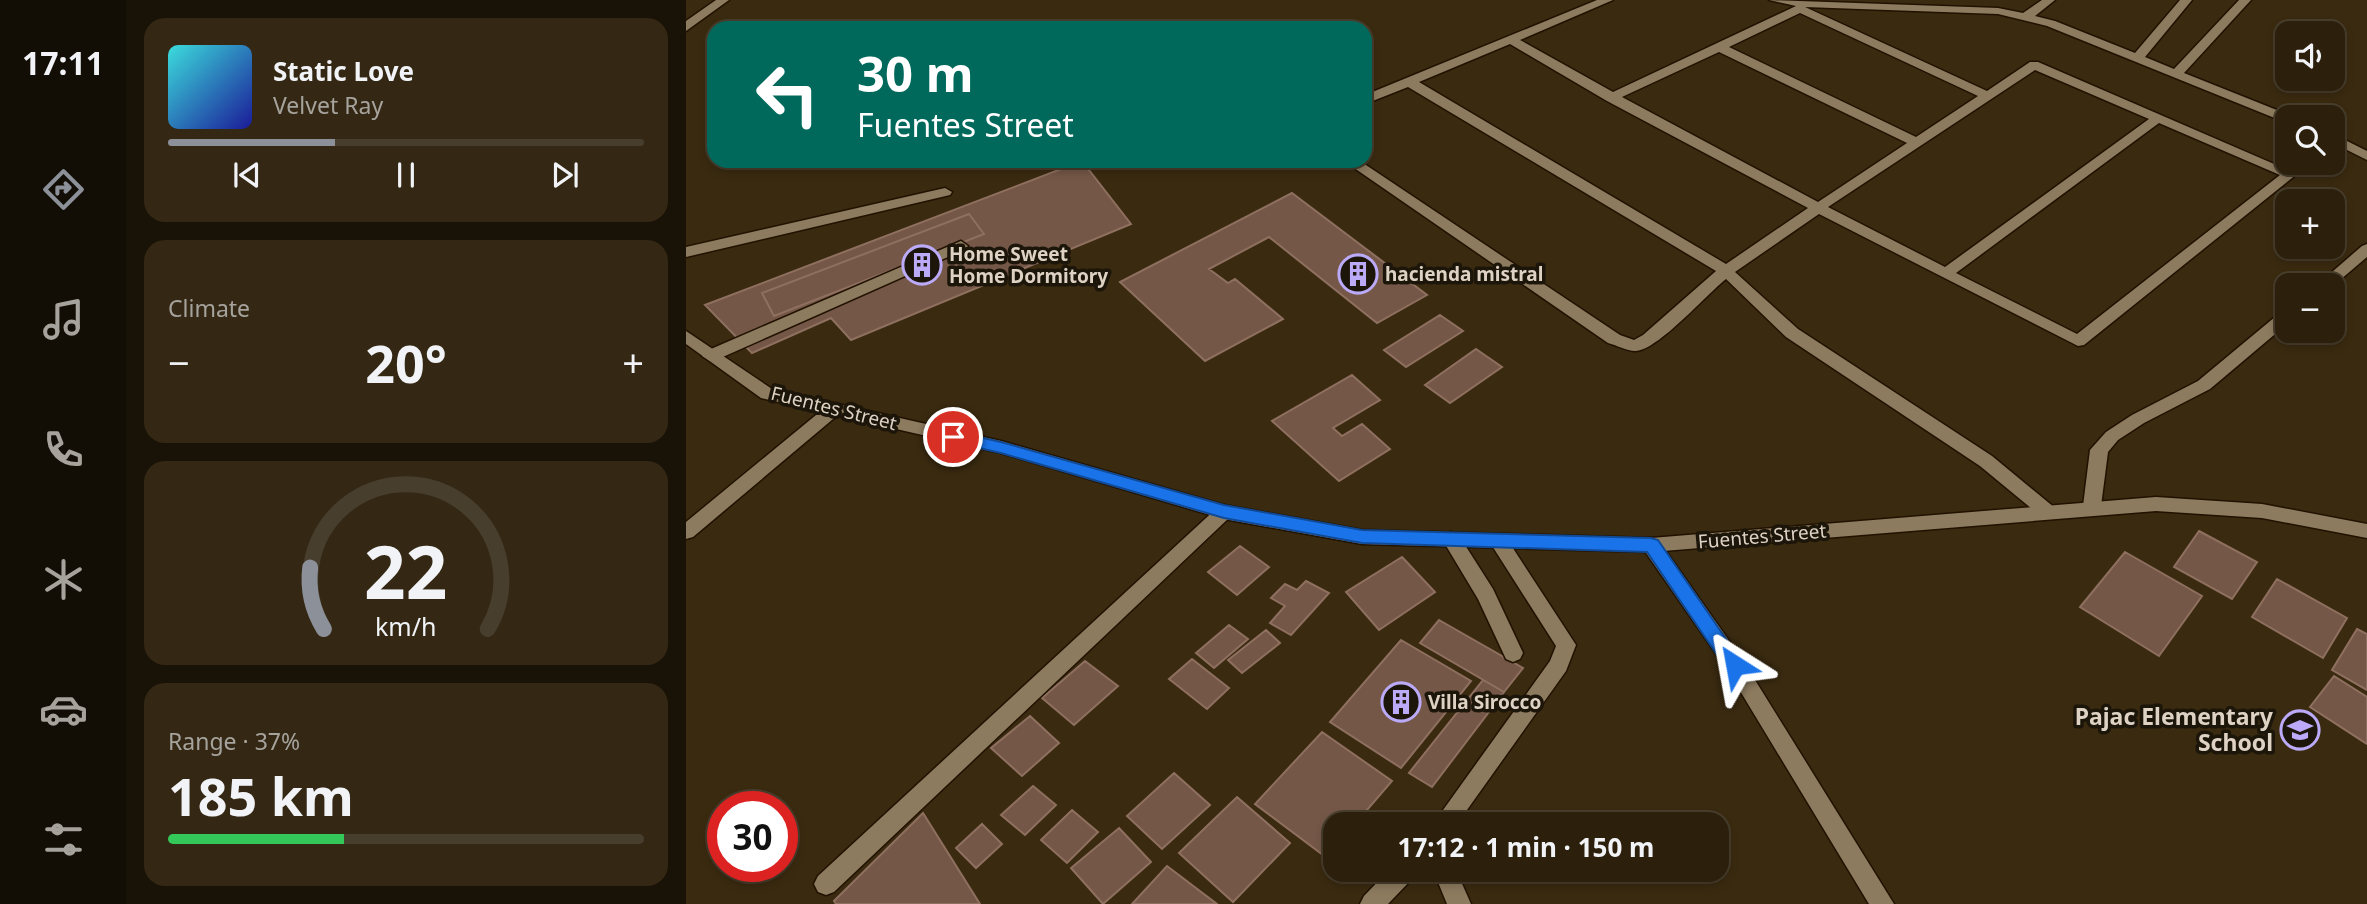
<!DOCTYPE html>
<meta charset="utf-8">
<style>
:root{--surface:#2c200c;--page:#342815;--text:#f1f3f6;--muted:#a6a39d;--line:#483e2d;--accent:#8c9099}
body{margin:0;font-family:"Noto Sans",sans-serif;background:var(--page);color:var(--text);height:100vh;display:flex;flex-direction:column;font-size:26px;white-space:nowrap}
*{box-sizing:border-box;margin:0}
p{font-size:23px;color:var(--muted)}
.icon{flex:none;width:38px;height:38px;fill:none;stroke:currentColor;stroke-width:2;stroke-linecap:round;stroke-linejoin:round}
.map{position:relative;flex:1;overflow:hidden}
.panel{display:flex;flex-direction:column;gap:18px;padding:18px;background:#181207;width:560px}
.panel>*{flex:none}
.banner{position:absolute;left:21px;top:21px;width:665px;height:147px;border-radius:21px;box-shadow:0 4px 10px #0003,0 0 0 2px var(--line);background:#00695c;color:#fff;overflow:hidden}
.fabs{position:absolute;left:1589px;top:21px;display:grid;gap:14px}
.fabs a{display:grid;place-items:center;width:70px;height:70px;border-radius:14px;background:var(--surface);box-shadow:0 4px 10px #0003,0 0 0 2px var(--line);font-size:35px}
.speed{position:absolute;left:21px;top:791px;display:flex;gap:14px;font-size:35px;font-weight:700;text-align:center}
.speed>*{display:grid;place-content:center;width:91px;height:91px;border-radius:50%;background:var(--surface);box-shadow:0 4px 10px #0003,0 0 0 2px var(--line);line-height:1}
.speed .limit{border:10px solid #d22;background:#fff;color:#111}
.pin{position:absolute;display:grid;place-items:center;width:60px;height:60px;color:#fff;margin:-30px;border:4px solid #fff;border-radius:50%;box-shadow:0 2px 7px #0007}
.me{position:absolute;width:77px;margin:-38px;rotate:326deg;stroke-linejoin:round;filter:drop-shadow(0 0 5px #0008)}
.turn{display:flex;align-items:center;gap:24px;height:147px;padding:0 35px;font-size:32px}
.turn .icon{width:91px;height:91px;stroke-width:2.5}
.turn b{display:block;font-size:49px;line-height:60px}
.big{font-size:52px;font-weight:700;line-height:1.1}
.panel .widget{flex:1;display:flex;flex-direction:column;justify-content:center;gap:10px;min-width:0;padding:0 24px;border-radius:21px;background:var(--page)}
.panel .dial{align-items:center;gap:0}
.dial svg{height:182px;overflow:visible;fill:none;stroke:var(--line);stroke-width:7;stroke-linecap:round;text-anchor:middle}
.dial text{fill:var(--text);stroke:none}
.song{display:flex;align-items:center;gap:21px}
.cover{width:84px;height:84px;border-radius:10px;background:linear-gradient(135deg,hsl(180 70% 55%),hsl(240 70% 35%))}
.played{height:7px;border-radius:4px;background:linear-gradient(90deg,var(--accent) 35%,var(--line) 35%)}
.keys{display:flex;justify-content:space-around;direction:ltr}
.heat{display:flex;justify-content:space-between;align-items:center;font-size:38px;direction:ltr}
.charge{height:10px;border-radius:5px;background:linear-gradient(90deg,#34c759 37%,var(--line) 0)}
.trip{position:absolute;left:637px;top:812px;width:406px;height:70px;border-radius:21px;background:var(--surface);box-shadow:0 4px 10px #0003,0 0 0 2px var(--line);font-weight:700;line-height:70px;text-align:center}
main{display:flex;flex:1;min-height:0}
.tabs{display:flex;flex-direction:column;width:126px;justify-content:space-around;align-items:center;background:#120d05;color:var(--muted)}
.tabs .icon{width:49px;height:49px}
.tabs .current{color:var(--accent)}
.tabs b{font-size:32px;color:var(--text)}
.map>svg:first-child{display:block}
.building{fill:#745747;stroke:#8f7060;stroke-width:2}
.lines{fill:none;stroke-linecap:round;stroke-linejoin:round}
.service-casing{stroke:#211200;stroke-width:3}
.minor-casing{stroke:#211200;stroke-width:3}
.tertiary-casing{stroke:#211200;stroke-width:3}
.service{fill:#8d7b5f;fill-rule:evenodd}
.minor{fill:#8d7b5f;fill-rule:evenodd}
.tertiary{fill:#8d7b5f;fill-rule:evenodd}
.route{fill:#1a73e8;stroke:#114b97;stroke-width:2}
.labels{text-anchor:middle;stroke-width:7;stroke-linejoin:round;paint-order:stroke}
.poi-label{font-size:19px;font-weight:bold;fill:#ddd2c3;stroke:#1c1509;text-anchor:start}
.street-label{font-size:19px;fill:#ddd2c3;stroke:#1c1509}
.near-poi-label{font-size:23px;font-weight:bold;fill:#ddd2c3;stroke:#1c1509;text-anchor:end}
</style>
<main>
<nav class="tabs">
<b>17:11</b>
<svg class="icon current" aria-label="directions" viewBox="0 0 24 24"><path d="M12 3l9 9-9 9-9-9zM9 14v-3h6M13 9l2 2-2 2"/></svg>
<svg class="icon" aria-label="music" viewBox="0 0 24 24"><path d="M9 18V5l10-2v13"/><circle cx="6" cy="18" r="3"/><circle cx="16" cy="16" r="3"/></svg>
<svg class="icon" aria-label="phone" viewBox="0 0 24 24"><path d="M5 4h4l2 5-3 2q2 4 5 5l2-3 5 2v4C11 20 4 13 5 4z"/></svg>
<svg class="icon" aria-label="climate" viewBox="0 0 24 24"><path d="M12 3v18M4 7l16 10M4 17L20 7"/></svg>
<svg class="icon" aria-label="car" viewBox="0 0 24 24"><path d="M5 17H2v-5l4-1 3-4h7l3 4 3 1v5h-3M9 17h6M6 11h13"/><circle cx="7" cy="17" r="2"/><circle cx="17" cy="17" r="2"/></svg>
<svg class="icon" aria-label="filters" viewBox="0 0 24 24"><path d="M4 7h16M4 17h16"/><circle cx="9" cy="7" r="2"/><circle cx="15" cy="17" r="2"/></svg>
</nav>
<section class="panel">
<div class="widget">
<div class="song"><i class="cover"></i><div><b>Static Love</b><p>Velvet Ray</p></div></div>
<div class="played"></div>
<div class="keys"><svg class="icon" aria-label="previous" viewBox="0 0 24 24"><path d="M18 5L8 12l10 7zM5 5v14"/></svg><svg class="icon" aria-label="pause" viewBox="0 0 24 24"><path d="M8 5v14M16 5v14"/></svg><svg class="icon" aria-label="next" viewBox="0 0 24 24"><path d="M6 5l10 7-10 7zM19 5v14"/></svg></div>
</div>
<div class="widget"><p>Climate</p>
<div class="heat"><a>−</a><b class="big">20°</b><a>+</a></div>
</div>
<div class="widget dial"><svg viewBox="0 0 100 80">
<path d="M14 69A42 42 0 1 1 86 69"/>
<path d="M14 69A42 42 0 0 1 8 42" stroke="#8c9099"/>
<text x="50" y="56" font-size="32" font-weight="700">22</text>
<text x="50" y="72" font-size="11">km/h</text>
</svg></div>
<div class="widget"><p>Range · 37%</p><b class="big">185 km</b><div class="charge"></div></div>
</section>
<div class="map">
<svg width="1681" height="904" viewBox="0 0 1681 904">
<rect width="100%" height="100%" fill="#3a2a10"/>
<path class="building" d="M396,161L445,224L165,340L145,318L66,353L19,305Z
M606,193L741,295L691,323L583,237L523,269L542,283L549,279L597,319L519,361L434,282Z
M283,214L298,234L88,316L76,293Z
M754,315L777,331L720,367L698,350Z
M790,349L816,367L764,403L739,385Z
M666,375L694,400L647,428L656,436L676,424L704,449L653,481L586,421Z
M1513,531L1571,562L1546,599L1488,567Z
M554,546L583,567L551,595L522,572Z
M1439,552L1516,596L1473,656L1394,607Z
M716,557L749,592L693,630L660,592Z
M1591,579L1661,618L1637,658L1566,617Z
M620,581L643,593L605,635L584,623L599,606L585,598L599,584L611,590Z
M753,620L837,668L818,692L734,643Z
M543,625L562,639L528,668L510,653Z
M1671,629L1681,634V690L1646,670Z
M580,630L594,643L556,673L542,660Z
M715,640L785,681L715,768L644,722Z
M506,659L543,688L521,709L483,679Z
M399,661L432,686L388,725L356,698Z
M1648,676L1681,697V744L1624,707Z
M797,680L818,692L746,787L723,773Z
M344,716L373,743L336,776L305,748Z
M636,732L706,781L674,818L682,824H649V864L569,804Z
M488,773L524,805L476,849L441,816Z
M347,786L370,805L339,835L315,815Z
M551,797L604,843L547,902L493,853Z
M386,810L412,832L381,863L355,840Z
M237,813L294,904H150L148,901Z
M296,824L316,844L290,868L270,848Z
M433,828L465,862L417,904L385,868Z
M481,866L531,904H446Z"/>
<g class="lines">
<g class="service-casing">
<path id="service" d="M259,188L266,192L264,195L0,257V247Z
M275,241L282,246L280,249L30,360L24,361L16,356L18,352Z
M765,532L772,534L807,589L837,653L834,659L827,662L820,659L792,599L756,539L758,534Z"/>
</g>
<g class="minor-casing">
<path id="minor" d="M30,0H43L0,31V21Z
M911,0H927L834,40L927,92L1110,6L1083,0L1312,8L1337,13L1356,0H1369L1349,16L1369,21L1449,53L1494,0H1506L1459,57L1488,69L1553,0H1565L1498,73L1606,116L1601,117V123L1361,26L1312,14L1119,7L1301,91L1344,62H1352L1611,174L1398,345L1392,346L1133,214L1049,272L1112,329L1306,456L1369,508L1372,513L1369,518H1357L1294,466L1100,337L1040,279C1021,294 970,352 949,351C941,351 930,345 922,343L658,161H674L934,335L948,340L957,335L1030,271L722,87L679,104V95ZM1114,13L1292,96L1230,137L1043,47ZM824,44L921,101L1122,208L1040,264L733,82ZM1033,52L1221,143L1132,202L936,97ZM1349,70L1463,119L1259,267L1142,207ZM1473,123L1594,175L1391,334L1270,273Z
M1647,134L1681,151V160L1647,143Z
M1681,244V257L1647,286L1631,285L1676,246Z
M1601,311V324L1524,389L1458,423L1432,440L1422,452L1415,506L1412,511H1400L1397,506L1404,450L1420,432L1446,415L1512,381L1595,312Z
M147,404L153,406L155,410L153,414L7,537L0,539V522L141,406Z
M538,505L544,507L547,512L544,517L148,892L140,895L132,892L128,884L132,876L532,507Z
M812,534L819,536L890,645L880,671L771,824H747L864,661L870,646L803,541L805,536Z
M965,538L972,540L1056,659L1208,904H1183L1042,671L958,550L956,545L958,540Z
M703,870H731L727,878L702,904H674L678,896Z
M747,870H770L785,904H761Z"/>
</g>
<g class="tertiary-casing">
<path id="tertiary" d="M0,331L86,389L315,441L538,505L676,530L965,538L1470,497L1576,504L1681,524V538L1576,518L1470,511L965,552L676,544L538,519L315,453L75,398L0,344Z"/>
</g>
<use href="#service" class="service"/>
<use href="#minor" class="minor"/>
<use href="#tertiary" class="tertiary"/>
</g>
<path class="route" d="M267,431L315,442L538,505L676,530L965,538L972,540L1058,665L1055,671L1049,673L1042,671L961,552L676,543L538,518L315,453L262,441L259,437Z"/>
<defs>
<g id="building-ring" transform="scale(2.0125)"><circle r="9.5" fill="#1c1509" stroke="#baaaf7" stroke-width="1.5"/><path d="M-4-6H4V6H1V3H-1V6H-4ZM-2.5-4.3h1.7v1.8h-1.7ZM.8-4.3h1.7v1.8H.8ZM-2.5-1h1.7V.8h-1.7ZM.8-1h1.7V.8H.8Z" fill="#baaaf7"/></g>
<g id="school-ring" transform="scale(2.0125)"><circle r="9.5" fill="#1c1509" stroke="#baaaf7" stroke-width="1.5"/><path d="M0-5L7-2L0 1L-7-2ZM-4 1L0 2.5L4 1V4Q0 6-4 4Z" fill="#baaaf7"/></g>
</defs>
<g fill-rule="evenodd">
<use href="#building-ring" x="236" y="265"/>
<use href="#building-ring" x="672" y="274"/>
<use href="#building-ring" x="715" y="702"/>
<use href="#school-ring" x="1614" y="730"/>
</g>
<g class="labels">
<g class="poi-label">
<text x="263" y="261">Home Sweet<tspan x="263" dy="22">Home Dormitory</tspan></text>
<text x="699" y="281">hacienda mistral</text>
<text x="742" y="709">Villa Sirocco</text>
</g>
<g class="street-label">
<text transform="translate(148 408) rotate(14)" y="7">Fuentes Street</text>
<text transform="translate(1076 536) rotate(-5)" y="7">Fuentes Street</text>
</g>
<g class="near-poi-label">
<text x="1587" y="725">Pajac Elementary<tspan x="1587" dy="26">School</tspan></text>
</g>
</g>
</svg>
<div class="fabs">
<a><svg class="icon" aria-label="sound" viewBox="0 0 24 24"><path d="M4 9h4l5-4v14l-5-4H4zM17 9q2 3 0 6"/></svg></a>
<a><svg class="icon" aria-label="search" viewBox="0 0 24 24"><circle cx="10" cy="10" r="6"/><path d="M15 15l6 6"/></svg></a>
<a>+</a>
<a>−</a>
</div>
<div class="speed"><div class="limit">30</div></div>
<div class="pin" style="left:267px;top:437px;background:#d93025"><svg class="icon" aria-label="arrive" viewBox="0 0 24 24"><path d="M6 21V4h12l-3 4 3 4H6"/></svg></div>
<svg class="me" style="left:1049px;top:665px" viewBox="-20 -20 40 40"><path d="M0-17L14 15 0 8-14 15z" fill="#1a73e8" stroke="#fff" stroke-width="4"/></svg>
<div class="trip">17:12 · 1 min · 150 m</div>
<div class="banner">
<div class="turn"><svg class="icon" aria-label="left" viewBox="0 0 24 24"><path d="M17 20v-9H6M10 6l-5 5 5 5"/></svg><div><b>30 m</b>Fuentes Street</div></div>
</div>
</div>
</main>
